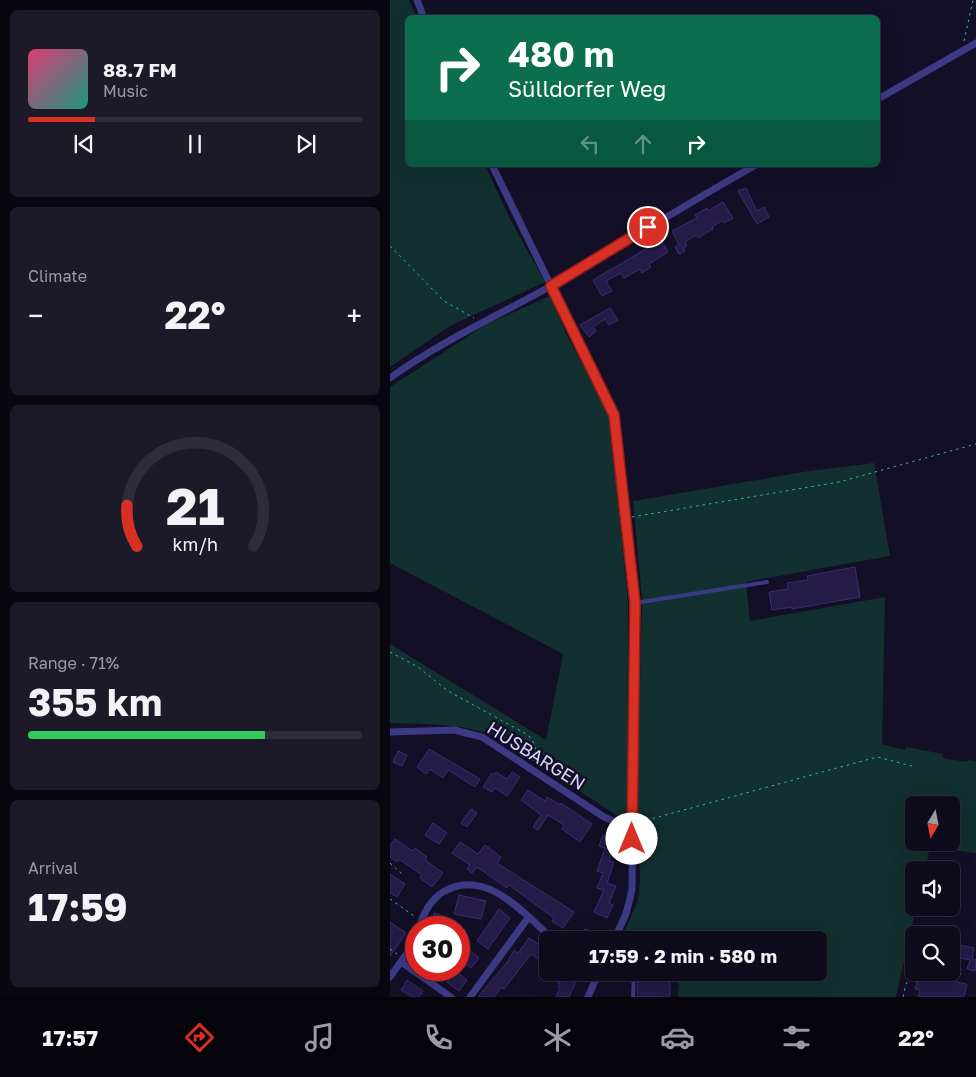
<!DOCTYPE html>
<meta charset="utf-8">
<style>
:root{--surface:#0e0b1c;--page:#1c1929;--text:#f1f3f6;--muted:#9b9ba3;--line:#2e2b3b;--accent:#d93025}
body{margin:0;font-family:"Golos Text",sans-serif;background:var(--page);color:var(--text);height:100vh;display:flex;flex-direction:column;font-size:19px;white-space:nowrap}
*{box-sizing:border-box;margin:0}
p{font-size:16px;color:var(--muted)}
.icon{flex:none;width:28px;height:28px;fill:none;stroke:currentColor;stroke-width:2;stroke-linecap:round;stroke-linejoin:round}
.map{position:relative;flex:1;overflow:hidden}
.panel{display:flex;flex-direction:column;gap:10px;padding:10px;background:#08060f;width:390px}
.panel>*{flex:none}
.top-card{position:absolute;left:15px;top:15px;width:475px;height:152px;border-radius:8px;box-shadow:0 5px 20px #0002,0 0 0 1px var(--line);background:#0b6e4f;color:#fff;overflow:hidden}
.needle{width:32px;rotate:190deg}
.tools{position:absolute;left:515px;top:796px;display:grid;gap:10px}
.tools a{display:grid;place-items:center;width:55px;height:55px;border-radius:8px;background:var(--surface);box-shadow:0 5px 20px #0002,0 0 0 1px var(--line);font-size:25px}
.speed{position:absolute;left:15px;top:916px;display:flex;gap:10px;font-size:25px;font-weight:700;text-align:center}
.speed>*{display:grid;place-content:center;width:65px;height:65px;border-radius:50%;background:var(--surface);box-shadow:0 5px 20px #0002,0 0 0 1px var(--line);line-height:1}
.speed .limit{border:8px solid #d22;background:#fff;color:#111}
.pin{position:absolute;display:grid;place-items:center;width:42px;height:42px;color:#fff;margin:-21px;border:2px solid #fff;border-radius:50%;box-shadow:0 1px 5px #0007}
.me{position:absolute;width:55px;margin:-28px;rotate:0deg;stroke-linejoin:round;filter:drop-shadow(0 0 4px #0008)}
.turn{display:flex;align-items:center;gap:18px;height:105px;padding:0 20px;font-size:22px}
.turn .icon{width:65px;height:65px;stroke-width:2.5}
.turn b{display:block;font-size:35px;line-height:42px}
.lanes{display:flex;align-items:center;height:48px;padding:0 20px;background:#0003;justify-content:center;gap:25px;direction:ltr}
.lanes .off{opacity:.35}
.big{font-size:38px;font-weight:700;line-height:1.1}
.panel .widget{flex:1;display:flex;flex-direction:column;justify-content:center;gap:8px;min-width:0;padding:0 18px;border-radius:8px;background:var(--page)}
.panel .dial{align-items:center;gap:0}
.dial svg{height:130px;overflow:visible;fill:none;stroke:var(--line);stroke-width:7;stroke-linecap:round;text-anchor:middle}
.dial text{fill:var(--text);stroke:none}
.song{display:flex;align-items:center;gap:15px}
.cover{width:60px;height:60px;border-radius:8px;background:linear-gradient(135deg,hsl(340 70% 55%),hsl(170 70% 35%))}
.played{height:5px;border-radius:2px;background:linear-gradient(90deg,var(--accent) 20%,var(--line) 20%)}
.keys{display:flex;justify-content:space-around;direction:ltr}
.heat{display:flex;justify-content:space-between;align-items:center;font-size:28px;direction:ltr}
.charge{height:8px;border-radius:4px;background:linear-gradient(90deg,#34c759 71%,var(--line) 0)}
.trip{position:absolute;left:149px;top:931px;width:288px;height:50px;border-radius:8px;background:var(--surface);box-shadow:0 5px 20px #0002,0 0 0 1px var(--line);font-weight:700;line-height:50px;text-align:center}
.tabs{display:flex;height:80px;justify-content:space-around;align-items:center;background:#06040b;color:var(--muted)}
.tabs .icon{width:35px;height:35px}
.tabs .on{color:var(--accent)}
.tabs b{font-size:22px;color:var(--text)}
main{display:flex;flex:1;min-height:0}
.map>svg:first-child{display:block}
.green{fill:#12302f;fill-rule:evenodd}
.building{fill:#241b47;stroke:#3b2d73}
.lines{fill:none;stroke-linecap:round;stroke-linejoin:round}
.path{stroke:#2fb8b0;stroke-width:1;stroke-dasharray:2.5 4;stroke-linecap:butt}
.service{stroke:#3d3a85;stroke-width:4}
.minor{stroke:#3d3a85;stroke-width:7}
.route-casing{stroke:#8d1f18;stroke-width:12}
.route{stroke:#d93025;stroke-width:9}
.labels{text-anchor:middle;stroke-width:5;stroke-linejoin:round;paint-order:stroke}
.street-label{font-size:18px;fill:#d9d4ff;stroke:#130f26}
</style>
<main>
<section class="panel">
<div class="widget">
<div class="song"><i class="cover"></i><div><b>88.7 FM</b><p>Music</p></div></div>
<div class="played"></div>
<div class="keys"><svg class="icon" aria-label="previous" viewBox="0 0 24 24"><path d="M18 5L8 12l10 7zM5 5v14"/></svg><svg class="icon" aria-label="pause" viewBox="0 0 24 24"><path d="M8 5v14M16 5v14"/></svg><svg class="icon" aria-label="next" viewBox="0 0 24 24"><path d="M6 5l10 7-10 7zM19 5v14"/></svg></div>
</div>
<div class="widget"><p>Climate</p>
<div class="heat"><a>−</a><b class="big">22°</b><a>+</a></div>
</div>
<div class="widget dial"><svg viewBox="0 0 100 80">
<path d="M14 69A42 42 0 1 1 86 69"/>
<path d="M14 69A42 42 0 0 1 8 44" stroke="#d93025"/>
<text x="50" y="56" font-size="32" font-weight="700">21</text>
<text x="50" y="72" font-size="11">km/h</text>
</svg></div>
<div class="widget"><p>Range · 71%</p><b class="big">355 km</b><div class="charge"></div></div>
<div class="widget"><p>Arrival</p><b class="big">17:59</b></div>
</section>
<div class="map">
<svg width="586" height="997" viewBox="0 0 586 997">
<rect width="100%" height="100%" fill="#130f26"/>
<path class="green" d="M0,0H19L27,17L18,18V165H95L120,219L155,282L60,326L0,367Z
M160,296L177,335L220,417L238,604L237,811L229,817L107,737C68,722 41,725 0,723V644L156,740L173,654L0,563V387L97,324Z
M484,463L500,556L356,582L360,621L495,597L492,744L515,750L516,747L553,754V758L577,762L578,760L586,761V853L540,847L535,870H524V908H526L506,997H288L289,973L428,972V940H231L248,900L250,881L247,812L252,598L243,501L419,471ZM524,805H561V842H524Z"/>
<path class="building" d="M356,188L367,211L374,207L379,217L367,224L348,191Z
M333,202L343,218L334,223L333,220L322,227L323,229L308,238L306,235L295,242L297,246L293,248L295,251L289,254L285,247L289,245L282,231L307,218L305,215L317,208L318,211Z
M271,240L278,252L259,264L261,267L252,273L250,269L234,278L231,273L216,281L222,291L212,296L203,280Z
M220,308L228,320L219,325L215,319L203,327L206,331L199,337L190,325Z
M465,567L470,597L402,609V607L382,610L379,592L398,589L397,583L418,580L417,576Z
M39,749L90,779L85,787L58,770L53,778L40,769L36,774L27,767Z
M8,751L17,755L12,766L3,762Z
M106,772L117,779L122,772L130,777L117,796L105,788L102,792L93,787L102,773L104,775Z
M138,790L155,801L157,797L170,805L171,803L202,824L190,842L172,829L174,825L158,815L148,830L143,827L151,815L131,800Z
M81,809L87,813L77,827L71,823Z
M43,823L57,833L49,844L35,835Z
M213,835L227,841L219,861L224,862L217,883L226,886L219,903L223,905L217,918L204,912L214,890L207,888L213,873L207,871L215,848L209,846Z
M5,839L22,851L25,848L37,857L35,860L53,873L42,887L30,878L32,875L9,859L7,862L0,857V845Z
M70,842L88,854L95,845L111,857L107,863L184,912L173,928L162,921L164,918L119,885L117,888L87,867L82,873L77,869L80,865L62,853Z
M0,874L15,884L7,897L0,893Z
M69,895L96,901L91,919L64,914Z
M109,909L120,918L98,949L87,941Z
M44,913L63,919L61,928H40Z
M0,922L16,933L0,956Z
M195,929L218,940H190Z
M139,938L155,949L148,959L141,954L114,989L112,987L104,997H88L118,961L124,950L128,953Z
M561,943L584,948L582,959L586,960L585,971L577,969L580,960L561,956Z
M79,950L89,958L81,968L71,961Z
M66,971L77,980L69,991L57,982Z
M169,972H190L179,997H166L170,988L168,987L169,983L165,981Z
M248,972H280V997H247Z
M529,974L577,984L574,997H528L530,990L525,989Z
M17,980L33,991L29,997H22L11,990Z"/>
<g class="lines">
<path class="path" d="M574,41L583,0
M0,246L54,301L84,318
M242,517L449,482L586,444
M0,652L28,667L58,691L138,735C146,744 147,749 143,761
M250,822L487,757L522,766
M0,863L12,874
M0,899L24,916
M0,949L7,954
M546,972L558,977H569L572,971L568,964L561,962
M513,997L516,984L524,972"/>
<path class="service" d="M245,603L377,582
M243,997L244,972"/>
<path class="minor" d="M27,0L34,18
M488,99L586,43
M102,165L224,415L245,603L242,890L236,914L224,940
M0,378C50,342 107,316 161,286C230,247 297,203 366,165
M0,732L64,730L92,737L214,817L233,825L241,824
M29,928C34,911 42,896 59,889C100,871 135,915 164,940
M11,962L61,997
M0,977L20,949L26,935
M80,997L138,918
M198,997L209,972"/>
</g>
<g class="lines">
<g class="route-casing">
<path id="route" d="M242,839L245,603L224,415L161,286L258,227"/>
</g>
<use href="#route" class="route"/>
</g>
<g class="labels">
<g class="street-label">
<text transform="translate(146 756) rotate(32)" y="6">HUSBARGEN</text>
</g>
</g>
</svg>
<div class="tools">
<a><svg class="needle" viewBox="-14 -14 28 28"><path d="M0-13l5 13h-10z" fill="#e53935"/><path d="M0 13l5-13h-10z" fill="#9b9ba3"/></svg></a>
<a><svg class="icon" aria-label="sound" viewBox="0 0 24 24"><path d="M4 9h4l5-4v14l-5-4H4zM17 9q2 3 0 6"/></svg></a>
<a><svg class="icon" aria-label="search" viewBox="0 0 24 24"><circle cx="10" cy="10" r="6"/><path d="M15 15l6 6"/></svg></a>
</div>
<div class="speed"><div class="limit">30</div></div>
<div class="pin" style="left:258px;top:227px;background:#d93025"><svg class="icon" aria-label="arrive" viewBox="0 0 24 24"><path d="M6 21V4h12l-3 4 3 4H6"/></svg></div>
<svg class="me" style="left:242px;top:839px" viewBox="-20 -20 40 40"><circle r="19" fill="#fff"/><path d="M0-13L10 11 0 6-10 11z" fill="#d93025"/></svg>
<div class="trip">17:59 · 2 min · 580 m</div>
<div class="top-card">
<div class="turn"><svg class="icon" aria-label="right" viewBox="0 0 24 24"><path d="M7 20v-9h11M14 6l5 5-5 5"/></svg><div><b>480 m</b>Sülldorfer Weg</div></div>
<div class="lanes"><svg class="icon off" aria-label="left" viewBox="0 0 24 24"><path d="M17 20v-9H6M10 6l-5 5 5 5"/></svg><svg class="icon off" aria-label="ahead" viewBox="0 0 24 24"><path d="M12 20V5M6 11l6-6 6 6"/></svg><svg class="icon" aria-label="right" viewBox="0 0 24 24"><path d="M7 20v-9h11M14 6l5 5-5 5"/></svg></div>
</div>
</div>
</main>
<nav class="tabs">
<b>17:57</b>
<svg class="icon on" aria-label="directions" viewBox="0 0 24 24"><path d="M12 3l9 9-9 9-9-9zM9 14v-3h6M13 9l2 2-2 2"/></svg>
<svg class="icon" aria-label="music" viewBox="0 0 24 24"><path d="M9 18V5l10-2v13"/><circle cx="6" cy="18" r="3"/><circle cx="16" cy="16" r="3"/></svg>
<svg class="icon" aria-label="phone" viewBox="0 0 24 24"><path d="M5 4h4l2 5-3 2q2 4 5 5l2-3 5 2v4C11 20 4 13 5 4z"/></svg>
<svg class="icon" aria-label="climate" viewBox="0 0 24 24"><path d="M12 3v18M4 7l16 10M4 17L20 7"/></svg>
<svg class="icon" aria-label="car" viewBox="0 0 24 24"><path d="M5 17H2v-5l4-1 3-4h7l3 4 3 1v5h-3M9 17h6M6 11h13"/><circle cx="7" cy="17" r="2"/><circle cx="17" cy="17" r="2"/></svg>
<svg class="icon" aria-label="filters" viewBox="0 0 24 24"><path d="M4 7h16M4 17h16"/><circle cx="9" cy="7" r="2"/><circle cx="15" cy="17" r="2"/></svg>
<b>22°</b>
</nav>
